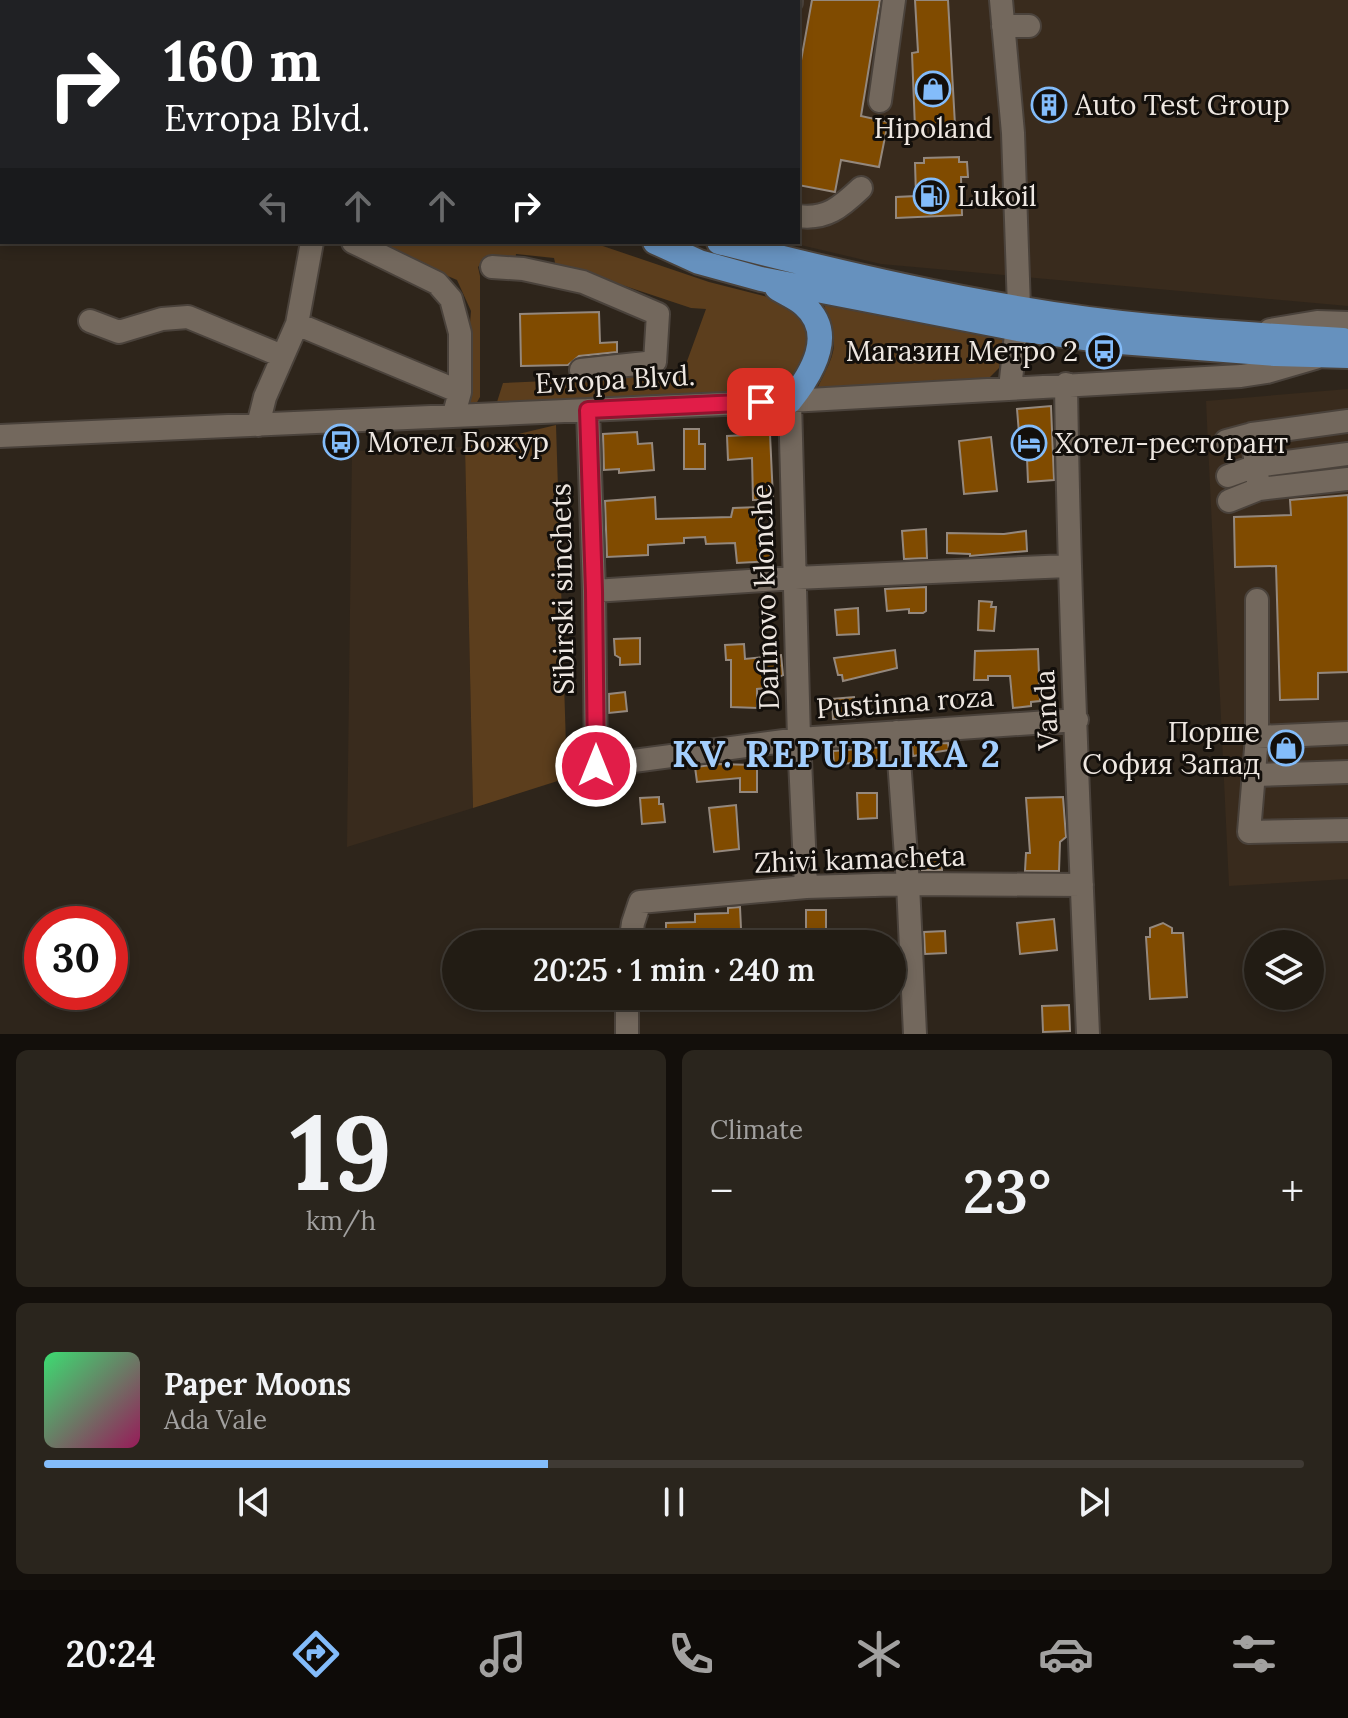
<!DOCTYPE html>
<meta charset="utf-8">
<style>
:root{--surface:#221c14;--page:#2a251d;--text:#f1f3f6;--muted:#a2a1a0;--line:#3f3a34;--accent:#83bcfa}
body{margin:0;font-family:Lora,serif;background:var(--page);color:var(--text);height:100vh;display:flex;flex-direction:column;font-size:30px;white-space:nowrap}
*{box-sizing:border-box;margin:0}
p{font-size:26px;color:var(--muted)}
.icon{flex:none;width:44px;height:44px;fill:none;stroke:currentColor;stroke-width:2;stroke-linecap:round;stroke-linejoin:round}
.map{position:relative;height:1034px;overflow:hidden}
.drawer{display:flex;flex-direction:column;gap:16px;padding:16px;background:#130f0b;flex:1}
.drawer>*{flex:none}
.guide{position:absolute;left:0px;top:0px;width:800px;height:244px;box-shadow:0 4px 12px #0003,0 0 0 2px var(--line);background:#202124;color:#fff;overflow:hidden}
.fabs{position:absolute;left:1244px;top:930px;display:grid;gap:16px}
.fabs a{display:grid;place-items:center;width:80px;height:80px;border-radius:50%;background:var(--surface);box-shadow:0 4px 12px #0003,0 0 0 2px var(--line);font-size:40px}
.speed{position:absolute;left:24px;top:906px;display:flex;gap:16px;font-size:40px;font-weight:700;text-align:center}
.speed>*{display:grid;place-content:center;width:104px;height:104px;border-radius:50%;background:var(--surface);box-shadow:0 4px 12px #0003,0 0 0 2px var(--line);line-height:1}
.speed .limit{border:12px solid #d22;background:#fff;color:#111}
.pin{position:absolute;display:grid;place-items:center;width:68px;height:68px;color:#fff;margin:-34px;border-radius:16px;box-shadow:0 4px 12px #0006}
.me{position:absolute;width:88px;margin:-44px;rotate:0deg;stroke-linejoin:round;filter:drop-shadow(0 0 6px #0008)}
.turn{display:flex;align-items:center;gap:28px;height:168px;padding:0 32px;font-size:36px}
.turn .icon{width:104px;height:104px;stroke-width:2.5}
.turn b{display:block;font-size:56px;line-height:68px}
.lanes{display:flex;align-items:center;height:76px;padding:0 32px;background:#0003;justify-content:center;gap:40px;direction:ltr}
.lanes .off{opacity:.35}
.big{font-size:60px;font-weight:600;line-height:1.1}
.drawer .tile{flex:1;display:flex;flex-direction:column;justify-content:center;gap:12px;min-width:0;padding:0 28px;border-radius:12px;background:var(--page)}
.drawer .dial{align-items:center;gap:0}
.dial b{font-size:104px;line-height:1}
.song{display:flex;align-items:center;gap:24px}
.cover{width:96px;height:96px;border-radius:12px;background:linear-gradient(135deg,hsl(140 70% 55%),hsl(330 70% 35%))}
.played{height:8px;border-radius:4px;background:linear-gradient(90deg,var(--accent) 40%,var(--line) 40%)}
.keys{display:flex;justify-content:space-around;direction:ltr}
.heat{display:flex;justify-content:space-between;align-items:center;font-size:44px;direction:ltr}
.drawer .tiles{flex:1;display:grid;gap:16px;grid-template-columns:1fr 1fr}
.tile:last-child{grid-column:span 2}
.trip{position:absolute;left:442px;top:930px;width:464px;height:80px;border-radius:40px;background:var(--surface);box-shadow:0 4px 12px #0003,0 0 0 2px var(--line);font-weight:600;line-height:80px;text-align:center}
.dock{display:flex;height:128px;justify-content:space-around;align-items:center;background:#0e0b08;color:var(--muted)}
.dock .icon{width:56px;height:56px}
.dock .on{color:var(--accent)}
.dock b{font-size:36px;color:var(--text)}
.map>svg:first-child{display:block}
.built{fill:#392b1d}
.green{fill:#5c3e1d}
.building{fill:#804b00;stroke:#94887d;stroke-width:2}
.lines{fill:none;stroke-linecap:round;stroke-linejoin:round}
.minor-casing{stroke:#4a423b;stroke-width:26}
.major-casing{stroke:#4a423b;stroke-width:28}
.minor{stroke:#73685d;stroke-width:22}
.major{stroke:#6691be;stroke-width:24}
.route-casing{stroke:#92132f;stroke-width:20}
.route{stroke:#e11d48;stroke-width:14}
.labels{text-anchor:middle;stroke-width:6;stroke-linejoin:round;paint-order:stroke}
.poi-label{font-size:28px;fill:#eee7e1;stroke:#130f0b;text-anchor:start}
.street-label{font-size:28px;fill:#eee7e1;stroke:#130f0b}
.district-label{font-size:36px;font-weight:bold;letter-spacing:2px;fill:#a3cefd;stroke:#130f0b}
</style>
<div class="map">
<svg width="1348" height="1034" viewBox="0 0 1348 1034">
<rect width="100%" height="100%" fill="#2e251b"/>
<path class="built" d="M647,0H1348V306L881,264L788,242H798V2H645Z
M1348,389V879L1229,886L1206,401Z
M465,447L473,808L347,847L352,451Z"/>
<path class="green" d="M368,242H591L709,282L788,302L805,319L811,345L805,368L784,390L497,402L503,383L682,375L706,309L691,308L610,281L556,267L554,258L516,254L515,263L486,258L478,267L480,276V397L476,404L469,403L464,397L471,311L457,280Z
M824,305L1004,340L999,368L987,380L817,389C837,348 839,349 824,305Z
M556,425L567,778L473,808L465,447Z"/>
<path class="building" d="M812,0H880L861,116L888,122L879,167L841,160L835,192L798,185V77Z
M915,0H948L955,125L915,128L912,53L918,52Z
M1055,92L1057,117L1042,118L1040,94Z
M959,157V162H967L968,177H961L962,215L896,218V197L916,196L915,163H924V158Z
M599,312L600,343L617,342V352L579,356L568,365L521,366L520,314Z
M1051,406L1054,480L1028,482L1027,458H1021L1017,409Z
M684,429H699V444H705V469H684Z
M637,432L638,444L652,443L654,470L619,473V469L604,470L603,434Z
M770,434L773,499L753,500L752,458L728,460L727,436Z
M991,437L997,491L964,494L959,441Z
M1348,495V672L1318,673V699L1280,700L1276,566L1235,567L1234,517L1291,515L1290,500Z
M655,497L656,519L731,517L733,508L759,507V545L770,544L771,561L737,563L735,543L706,544L705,537L684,538V543L648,545V555L607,557L605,501Z
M926,529L927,558L904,559L902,531Z
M1026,531L1027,551L970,556V554L947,553V533L1004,534Z
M926,587V611L923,613H909V609L887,611L885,589Z
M979,601L992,602L991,607H996L994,631L978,630Z
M858,608L859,634L837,635L835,610Z
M640,638V664L620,665V658L615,655L614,639Z
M744,644L745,659L781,655L783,675L776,678L777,687L757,689V708L731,707V660H726L725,645Z
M1038,649L1040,701L1031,702V706L1013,708L1010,676H988V680H974L975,651Z
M895,650L897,668L843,681L842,675H838L834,658Z
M625,692L627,711L609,713V694Z
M854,697L855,718L833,719L832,699Z
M948,743L949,750L913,756L912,745Z
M884,747L885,759L834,765L833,751Z
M720,764L752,765V768H757V792H740V778L697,782L695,767Z
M857,793H877V818L858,819Z
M659,797V804H663L665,822L642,824L640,798Z
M1063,797L1066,837L1060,842L1059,871H1025L1026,853H1030L1026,798Z
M736,805L739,849L714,852L709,808Z
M941,853L942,870H922V854Z
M740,907L741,929L716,930V936L666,940V923L695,922V914L728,913V908Z
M806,910H826V933H806Z
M1054,919L1057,950L1020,954L1017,923Z
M1163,923L1172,928V933H1183L1187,997L1150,999L1146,937H1150V928Z
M945,931L946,953L925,954L924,932Z
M1069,1005L1070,1031L1043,1032L1042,1006Z"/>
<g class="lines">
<g class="minor-casing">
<path id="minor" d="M1001,0L1013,133L1019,308L1010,388
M433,2L435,0
M791,2V0
M1003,26H1029
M0,97L2,98
M880,101L894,0
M798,216C826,220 841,207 861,188
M353,242L437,283L451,299L460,333V392L454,414
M492,267L523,269L583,282L658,314L655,362L581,370
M90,321L119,332L162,319L188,317L282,356
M297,324L460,392
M1270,330L1317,322L1348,323
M1066,384C1069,601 1079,817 1088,1034
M790,401L799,739L806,887
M588,410L594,591L596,766L799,739L1077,720
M1348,421L1252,434L1259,489L1348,479
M258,425L265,397L297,324L312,242
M0,436L790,401L1241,376L1267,372L1315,358
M1226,441L1252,434
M1228,476L1256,466L1348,454
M1229,501L1259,489
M594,591L795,578L1068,566
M1257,600V737L1249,832L1348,830
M897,732L908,884L915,1034
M1257,737L1348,733
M1254,775L1348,772
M630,944L633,923L640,902L806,887L908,884L1082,885
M627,996V1034"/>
</g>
<g class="major-casing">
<path id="major" d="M37,0L42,2
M333,0L335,2
M655,242L699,262L761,279L1018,329L1107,341L1275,354L1348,356
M719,242C841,273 963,302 1088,319C1173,330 1258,335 1343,340
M777,288C786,294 797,298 804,305C837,334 811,375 790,401"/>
</g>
<use href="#minor" class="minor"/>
<use href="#major" class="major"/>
</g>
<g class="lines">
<g class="route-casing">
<path id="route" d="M596,766L594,591L588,410L761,402"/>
</g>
<use href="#route" class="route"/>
</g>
<defs>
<g id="shop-ring" transform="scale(1.8)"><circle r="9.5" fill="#130f0b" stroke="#83bcfa" stroke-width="1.5"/><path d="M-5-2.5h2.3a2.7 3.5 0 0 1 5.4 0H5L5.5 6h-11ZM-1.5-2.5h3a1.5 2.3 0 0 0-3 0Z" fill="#83bcfa"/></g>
<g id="building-ring" transform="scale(1.8)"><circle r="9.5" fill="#130f0b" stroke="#83bcfa" stroke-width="1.5"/><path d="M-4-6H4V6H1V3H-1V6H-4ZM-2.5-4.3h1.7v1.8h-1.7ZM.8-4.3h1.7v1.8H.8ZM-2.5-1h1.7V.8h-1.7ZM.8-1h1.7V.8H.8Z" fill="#83bcfa"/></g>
<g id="fuel-ring" transform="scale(1.8)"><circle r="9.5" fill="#130f0b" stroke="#83bcfa" stroke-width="1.5"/><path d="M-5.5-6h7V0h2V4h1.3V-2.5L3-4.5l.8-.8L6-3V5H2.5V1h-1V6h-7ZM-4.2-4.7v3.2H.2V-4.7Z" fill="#83bcfa"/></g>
<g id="bus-ring" transform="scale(1.8)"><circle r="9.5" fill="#130f0b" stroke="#83bcfa" stroke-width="1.5"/><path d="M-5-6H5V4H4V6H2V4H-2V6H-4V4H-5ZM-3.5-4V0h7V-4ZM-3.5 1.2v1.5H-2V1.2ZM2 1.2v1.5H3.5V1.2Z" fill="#83bcfa"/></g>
<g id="hotel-ring" transform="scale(1.8)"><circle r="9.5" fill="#130f0b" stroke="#83bcfa" stroke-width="1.5"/><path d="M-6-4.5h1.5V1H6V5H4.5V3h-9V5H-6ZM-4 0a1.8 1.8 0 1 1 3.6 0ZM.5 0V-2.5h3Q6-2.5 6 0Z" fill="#83bcfa"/></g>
</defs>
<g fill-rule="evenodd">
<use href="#shop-ring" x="933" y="89"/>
<use href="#building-ring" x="1049" y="105"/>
<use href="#fuel-ring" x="931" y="196"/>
<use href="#bus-ring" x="1104" y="351"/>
<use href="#bus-ring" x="341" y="442"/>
<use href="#hotel-ring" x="1029" y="443"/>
<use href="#shop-ring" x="1286" y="748"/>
</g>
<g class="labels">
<g class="poi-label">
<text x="1075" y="115">Auto Test Group</text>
<text x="933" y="138" text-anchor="middle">Hipoland</text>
<text x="957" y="206">Lukoil</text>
<text x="1078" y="361" text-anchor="end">Магазин Метро 2</text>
<text x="367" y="452">Мотел Божур</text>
<text x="1055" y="453">Хотел-ресторант</text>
<text x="1260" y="742" text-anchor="end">Порше<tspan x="1260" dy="32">София Запад</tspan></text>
</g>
<g class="street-label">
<text transform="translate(615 379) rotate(-3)" y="10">Evropa Blvd.</text>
<text transform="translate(562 589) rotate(-91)" y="10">Sibirski sinchets</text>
<text transform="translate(765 597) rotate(-92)" y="10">Dafinovo klonche</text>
<text transform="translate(905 702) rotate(-4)" y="10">Pustinna roza</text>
<text transform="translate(1046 710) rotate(-93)" y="10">Vanda</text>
<text transform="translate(860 859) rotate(-2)" y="10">Zhivi kamacheta</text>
</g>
<g class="district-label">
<text x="837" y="767">KV. REPUBLIKA 2</text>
</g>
</g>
</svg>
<div class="fabs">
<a><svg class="icon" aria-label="layers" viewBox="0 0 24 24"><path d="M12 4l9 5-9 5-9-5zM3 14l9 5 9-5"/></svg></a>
</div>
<div class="speed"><div class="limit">30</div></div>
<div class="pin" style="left:761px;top:402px;background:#d93025"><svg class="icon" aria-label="arrive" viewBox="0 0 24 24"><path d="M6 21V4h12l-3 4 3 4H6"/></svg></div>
<svg class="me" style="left:596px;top:766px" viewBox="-20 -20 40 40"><circle r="17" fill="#e11d48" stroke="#fff" stroke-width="3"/><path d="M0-11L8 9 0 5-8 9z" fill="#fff"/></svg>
<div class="trip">20:25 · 1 min · 240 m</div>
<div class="guide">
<div class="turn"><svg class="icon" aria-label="right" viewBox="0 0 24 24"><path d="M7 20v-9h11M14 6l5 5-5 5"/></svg><div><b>160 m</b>Evropa Blvd.</div></div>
<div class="lanes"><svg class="icon off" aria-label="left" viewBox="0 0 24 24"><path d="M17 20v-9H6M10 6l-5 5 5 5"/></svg><svg class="icon off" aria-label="ahead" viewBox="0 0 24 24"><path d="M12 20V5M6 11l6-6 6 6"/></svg><svg class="icon off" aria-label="ahead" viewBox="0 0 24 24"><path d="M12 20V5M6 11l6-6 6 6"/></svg><svg class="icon" aria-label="right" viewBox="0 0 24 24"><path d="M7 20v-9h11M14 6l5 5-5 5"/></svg></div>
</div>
</div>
<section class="drawer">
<div class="tiles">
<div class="tile dial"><b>19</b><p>km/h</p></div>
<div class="tile"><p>Climate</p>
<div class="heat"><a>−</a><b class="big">23°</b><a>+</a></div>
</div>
<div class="tile">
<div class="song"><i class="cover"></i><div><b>Paper Moons</b><p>Ada Vale</p></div></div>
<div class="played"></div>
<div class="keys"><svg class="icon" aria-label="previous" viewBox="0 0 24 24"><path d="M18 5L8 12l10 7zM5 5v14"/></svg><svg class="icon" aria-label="pause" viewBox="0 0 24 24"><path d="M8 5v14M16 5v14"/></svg><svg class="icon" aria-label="next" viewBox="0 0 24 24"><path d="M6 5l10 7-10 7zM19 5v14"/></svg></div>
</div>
</div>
</section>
<nav class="dock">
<b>20:24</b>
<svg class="icon on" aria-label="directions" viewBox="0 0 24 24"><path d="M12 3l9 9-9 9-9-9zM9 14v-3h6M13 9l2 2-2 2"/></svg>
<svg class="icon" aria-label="music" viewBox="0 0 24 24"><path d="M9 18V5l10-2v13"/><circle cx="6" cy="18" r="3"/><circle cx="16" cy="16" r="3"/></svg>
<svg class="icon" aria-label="phone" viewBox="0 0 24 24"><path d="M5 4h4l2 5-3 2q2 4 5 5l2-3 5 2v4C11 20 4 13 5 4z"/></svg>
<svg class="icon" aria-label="climate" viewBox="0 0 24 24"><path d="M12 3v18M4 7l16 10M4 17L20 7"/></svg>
<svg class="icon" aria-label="car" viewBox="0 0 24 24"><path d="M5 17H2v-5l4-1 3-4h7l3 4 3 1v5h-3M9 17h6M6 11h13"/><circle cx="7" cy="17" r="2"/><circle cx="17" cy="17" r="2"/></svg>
<svg class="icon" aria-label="filters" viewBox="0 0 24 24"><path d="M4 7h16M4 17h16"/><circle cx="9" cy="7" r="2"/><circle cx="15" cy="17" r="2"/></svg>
</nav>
